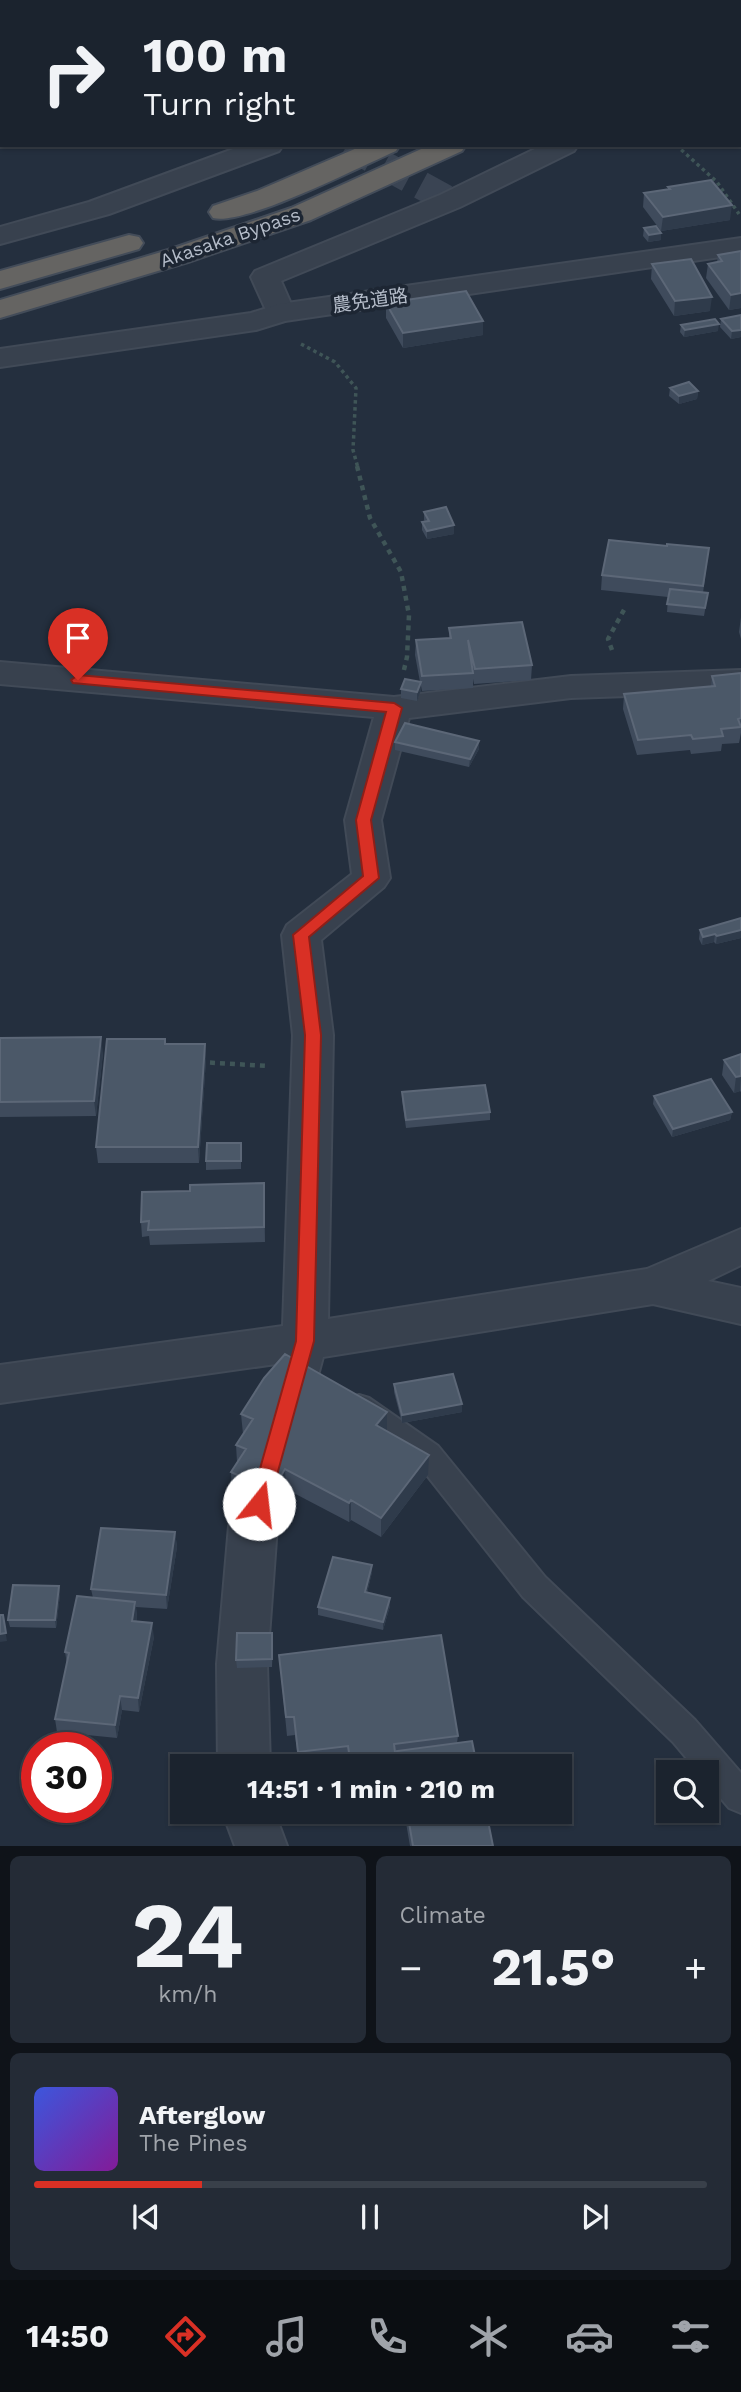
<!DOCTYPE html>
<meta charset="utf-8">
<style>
:root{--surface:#1b232e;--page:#242b36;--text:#f1f3f6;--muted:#a0a4aa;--line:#39404a;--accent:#d93025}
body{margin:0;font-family:"Work Sans","Noto Sans JP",sans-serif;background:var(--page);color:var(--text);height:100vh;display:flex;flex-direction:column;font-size:26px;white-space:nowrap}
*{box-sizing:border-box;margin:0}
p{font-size:23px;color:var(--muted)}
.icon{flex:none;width:38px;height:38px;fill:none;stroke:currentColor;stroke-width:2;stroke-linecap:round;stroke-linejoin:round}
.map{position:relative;height:1846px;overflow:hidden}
.details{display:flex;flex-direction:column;gap:10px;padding:10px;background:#0f1319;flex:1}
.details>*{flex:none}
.banner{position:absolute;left:0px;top:0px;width:742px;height:147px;box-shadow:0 2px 5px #0004,0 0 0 2px var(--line);background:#1b232e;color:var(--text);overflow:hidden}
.controls{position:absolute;left:656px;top:1760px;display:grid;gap:14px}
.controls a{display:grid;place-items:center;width:63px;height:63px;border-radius:0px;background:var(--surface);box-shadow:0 2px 5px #0004,0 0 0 2px var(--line);font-size:35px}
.speed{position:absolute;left:21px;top:1732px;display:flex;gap:14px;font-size:35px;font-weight:700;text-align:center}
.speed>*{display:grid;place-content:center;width:91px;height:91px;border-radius:50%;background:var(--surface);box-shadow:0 2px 5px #0004,0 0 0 2px var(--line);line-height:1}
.speed .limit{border:10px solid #d22;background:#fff;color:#111}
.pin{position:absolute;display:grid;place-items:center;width:60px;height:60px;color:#fff;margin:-72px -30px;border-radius:50% 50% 50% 0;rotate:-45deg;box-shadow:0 0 7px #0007}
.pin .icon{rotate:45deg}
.me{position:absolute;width:77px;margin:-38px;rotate:16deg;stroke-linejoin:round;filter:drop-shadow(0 0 5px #0008)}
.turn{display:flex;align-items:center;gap:24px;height:147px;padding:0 28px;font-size:32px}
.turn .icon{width:91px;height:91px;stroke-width:2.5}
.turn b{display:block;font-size:49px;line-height:60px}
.big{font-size:52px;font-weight:700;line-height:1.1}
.details .card{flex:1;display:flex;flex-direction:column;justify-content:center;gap:10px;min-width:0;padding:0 24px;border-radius:10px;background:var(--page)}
.details .dial{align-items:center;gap:0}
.dial b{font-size:91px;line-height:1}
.song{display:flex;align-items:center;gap:21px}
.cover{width:84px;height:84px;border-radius:10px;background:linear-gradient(135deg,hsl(230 70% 55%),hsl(290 70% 35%))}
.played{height:7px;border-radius:4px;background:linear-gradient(90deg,var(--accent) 25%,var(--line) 25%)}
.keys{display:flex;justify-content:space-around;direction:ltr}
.heat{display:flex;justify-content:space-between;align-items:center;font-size:38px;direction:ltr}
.details .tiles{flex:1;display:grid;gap:10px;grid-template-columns:1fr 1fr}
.card:last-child{grid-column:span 2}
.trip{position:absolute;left:170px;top:1754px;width:402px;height:70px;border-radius:0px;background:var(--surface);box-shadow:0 2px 5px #0004,0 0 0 2px var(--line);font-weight:700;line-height:70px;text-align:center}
.menu{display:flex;height:112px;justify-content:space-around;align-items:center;background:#0b0e12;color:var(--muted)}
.menu .icon{width:49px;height:49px}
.menu .current{color:var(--accent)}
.menu b{font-size:32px;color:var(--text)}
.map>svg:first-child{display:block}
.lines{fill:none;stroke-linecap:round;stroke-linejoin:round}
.river{fill:#17263c;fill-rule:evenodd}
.minor-tunnel{stroke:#3a4453;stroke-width:28;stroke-dasharray:28 14;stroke-linecap:butt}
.service-casing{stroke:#414a57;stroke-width:4}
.minor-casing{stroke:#414a57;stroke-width:4}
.tertiary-casing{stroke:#414a57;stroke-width:4}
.trunk-casing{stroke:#434c59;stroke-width:4}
.path-far1{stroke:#3f5557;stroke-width:3.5;stroke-dasharray:3.5 3.5;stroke-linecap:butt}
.path{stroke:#3f5557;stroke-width:4.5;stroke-dasharray:5 5;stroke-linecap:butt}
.service{fill:#38414e;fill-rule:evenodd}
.minor{fill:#38414e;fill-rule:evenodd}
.tertiary{fill:#38414e;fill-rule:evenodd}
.trunk{fill:#656462;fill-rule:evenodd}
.wall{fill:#3f4b5c}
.shaded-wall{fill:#2f3b4b}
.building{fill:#4b5868;stroke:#5c6777;stroke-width:2}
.route{fill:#d93025;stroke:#8d1f18;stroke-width:2}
.labels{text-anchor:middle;stroke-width:7;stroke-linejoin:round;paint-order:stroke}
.far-street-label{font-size:19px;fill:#b4bcc9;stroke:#1d2633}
</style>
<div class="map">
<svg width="741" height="1846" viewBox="0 0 741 1846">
<rect width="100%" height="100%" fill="#242f3e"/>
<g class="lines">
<path class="river" d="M159,0H231L158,2Z
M0,1L4,2H2V33Z"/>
<path class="minor-tunnel" d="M347,145L450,201"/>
<g class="service-casing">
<path id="service" d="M359,1395L369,1398L438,1446L545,1577L695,1720L741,1773V1813L729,1808L707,1782V1773H699L673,1742L523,1597L418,1464L349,1416L344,1407L349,1398Z"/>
</g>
<g class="minor-casing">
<path id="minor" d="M0,41H2V57H0Z
M741,49V65L740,66V50Z
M244,145H283L279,151L109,214L0,244V227L89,202Z
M543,145H578L574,151L460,207L281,281L295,313L290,319L280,322L270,319L251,277L255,271L440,195Z
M0,662L394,697L571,676L741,670V692L571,698L409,718L381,820L390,878L384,887L321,940L333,1035L328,1319L647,1269L741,1229V1265L708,1281L741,1288V1324L653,1304L323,1357L277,1526L267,1664L270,1766H218L217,1664L229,1526L276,1364L0,1403V1365L283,1326L293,1035L282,935L287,925L352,874L345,820L374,717L0,684Z
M222,1811H274L287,1846H235Z"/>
</g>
<g class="tertiary-casing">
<path id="tertiary" d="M741,238V254L285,321L256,330L0,367V349L251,313L280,304Z"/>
</g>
<g class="trunk-casing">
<path id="trunk" d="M668,0H695L667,2Z
M722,0H741V7L740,2H721Z
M364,145H400L396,151C361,166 245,226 213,218L209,212L213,206L257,191Z
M430,145H466L462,151L311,220L188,262L0,318V300L168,250L291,208Z
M129,235L139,237L143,243L139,249L0,289V271Z"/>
</g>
<path class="path-far1" d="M676,145L717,182L739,214
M301,344L335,362L356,388L353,450L358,468"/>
<path class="path" d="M357,466L370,518L401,572L409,615L407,657L403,674
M612,650L608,639L625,608
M200,1062L268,1066"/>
<use href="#service" class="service"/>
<use href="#minor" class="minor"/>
<use href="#tertiary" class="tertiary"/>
<use href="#trunk" class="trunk"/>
</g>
<path class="wall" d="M668,187L730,220L661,231L643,207L644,193L668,189Z
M644,228L661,233V240L648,242L643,236Z
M741,251V308L729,310L706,278L708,264L717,262L718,255Z
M652,264L710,311L674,316L651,279Z
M386,303L483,321V335L403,348L386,318Z
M741,315V337L731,339L720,327L721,319Z
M681,325L718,331L684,337L680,332Z
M670,388L698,391L697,399L679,404L669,396Z
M424,512L454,534L427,539L422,530V522H425L424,520Z
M667,546L709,548L703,593H708L704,616L667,612L668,597L601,590L602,575Z
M741,617V639L739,632Z
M449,628L532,665L531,680L474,684L473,679V688L422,691L421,686V690L417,701L401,698V689L420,682L415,655L416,640L449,638Z
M741,673V733L739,743L722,744L721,751L691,754L690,750L637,755L623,709L624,694L711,686L712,676Z
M395,742L479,749L469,767L395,750Z
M741,918V938L716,944L714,942L702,945L699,939L700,930Z
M0,1038L103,1053L96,1116L0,1117Z
M166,1044H205L206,1059L199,1163H98L96,1147Z
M741,1054V1092L740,1091L734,1093L722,1075L724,1060Z
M402,1092L490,1112V1120L406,1128L402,1100Z
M654,1096L732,1112L730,1120L672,1137L653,1104Z
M241,1143V1169L206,1170V1161Z
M264,1183L265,1242L150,1245L149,1236L142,1237L141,1222L190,1191Z
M394,1384L462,1404V1412L402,1423L394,1392Z
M241,1414L387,1431L428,1475L381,1537L351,1520L349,1522L286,1489L273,1510L232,1492L231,1472L237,1462L236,1445L243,1434Z
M175,1532L177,1547L167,1609L136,1607L137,1617L136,1622L154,1637L139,1712L122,1710L117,1738L57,1732L55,1719L67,1664L65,1652L93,1598L91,1589Z
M372,1572L367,1593L390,1598V1606L383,1630L318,1615V1607Z
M59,1586L60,1594L56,1628L10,1627L8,1620Z
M273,1641L272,1667L237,1668L236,1660Z
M279,1655L458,1736L457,1743L477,1766H396V1762V1766H348V1764L338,1766H299L295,1735L287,1736Z
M404,1811H486L493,1846H410Z"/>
<path class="shaded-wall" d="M732,205L730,220L661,231L663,217Z
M661,233V240L648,242L649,235Z
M741,293V308L729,310L731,295Z
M712,297L710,311L674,316L675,301Z
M483,321V335L403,348V333Z
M719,324L718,331L684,337L685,330Z
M741,330V337L731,339L732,331Z
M698,391L697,399L679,404V396Z
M454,525V534L427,539V531Z
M421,682V690L417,701V692Z
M479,741V749L469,767L470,759Z
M741,930V938L716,944L717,936Z
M715,934L714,942L702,945L703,937Z
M101,1037L103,1053L96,1116L94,1101Z
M205,1044L206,1059L199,1163L198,1147Z
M741,1076L740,1091L734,1093L736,1077Z
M732,1112L730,1120L672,1137L673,1129Z
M462,1404V1412L402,1423V1415Z
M387,1412V1432L376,1425Z
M429,1455L428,1475L381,1537V1518Z
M285,1469L286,1489L273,1510L272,1491Z
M351,1500V1520L349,1522V1503Z
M175,1532L177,1547L167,1609L166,1595Z
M372,1565V1572L365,1600V1592Z
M59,1586L60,1594L56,1628L55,1620Z
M390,1598V1606L383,1630V1622Z
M135,1602L137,1617L134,1635L132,1621Z
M4,1623L7,1641L0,1642V1634Z
M152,1623L154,1637L139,1712L138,1698Z
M120,1696L122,1710L117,1738L115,1725Z"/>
<path class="building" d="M711,180L732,205L663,217L644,193L670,189L668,187Z
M656,226L661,233L649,235L644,228Z
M741,251V293L731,295L708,264L722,261L718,255Z
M691,259L712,297L675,301L652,264Z
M466,291L483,321L403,333L386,303Z
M741,315V330L732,331L721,319Z
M715,319L719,324L685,330L681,325Z
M689,382L698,391L679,396L670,388Z
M446,507L454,525L427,531L422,522L429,521L424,512Z
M609,540L667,546V544L709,548L703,586L602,575Z
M670,589L708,593L705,608L667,604Z
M522,622L532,665L475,669L468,640L473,673L422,676L416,640L451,638L449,628Z
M741,673V718L738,719L741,727L721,729L723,736L693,739L691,735L638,740L624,694L715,686L712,676Z
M405,679L421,682L417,692L401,689Z
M405,723L479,741L470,759L395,742Z
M741,918V930L717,936L715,934L703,937L700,930Z
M101,1037L94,1101L0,1102V1038Z
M107,1039H165V1044H205L198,1147H96Z
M741,1054V1076L736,1077L724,1060Z
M711,1079L732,1112L673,1129L654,1096Z
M485,1085L490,1112L406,1120L402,1092Z
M207,1143H241V1161H206Z
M264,1183V1227L148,1230L149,1221L141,1222L142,1192L190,1191V1185Z
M285,1354L387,1412L376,1425L429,1455L381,1518L351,1500L349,1503L285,1469L272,1491L231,1472L246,1449L236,1445L253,1419L241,1414L264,1378Z
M453,1374L462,1404L402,1415L394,1384Z
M101,1528L175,1532L166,1595L91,1589Z
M333,1557L372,1565L365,1592L390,1598L383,1622L318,1607Z
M13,1585L59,1586L55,1620H8Z
M77,1596L135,1602L132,1621L152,1623L138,1698L120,1696L115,1725L55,1719L69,1653L65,1652Z
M0,1615H3L6,1633L0,1634Z
M237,1633H272V1659L236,1660Z
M441,1635L458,1736L394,1744L396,1760L356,1766H351L348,1746L298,1752L294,1717H286L279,1655Z
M472,1741L477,1766H399L397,1751Z
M407,1811H486L493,1846H413Z"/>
<path class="route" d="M78,675L394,703L402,708L371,820L379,878L309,937L321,1035L314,1341L269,1504L266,1510L259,1512L252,1510L250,1504L296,1341L305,1035L293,935L363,876L356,820L386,712L73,683L71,680Z"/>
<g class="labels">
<g class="far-street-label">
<text transform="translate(230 237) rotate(-19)" y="7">Akasaka Bypass</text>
<text transform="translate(370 300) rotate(-8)" y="7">農免道路</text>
</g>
</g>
</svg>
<div class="controls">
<a><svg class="icon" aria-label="search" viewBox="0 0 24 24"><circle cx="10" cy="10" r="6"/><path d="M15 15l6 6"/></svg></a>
</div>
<div class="speed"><div class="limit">30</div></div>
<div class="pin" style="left:78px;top:680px;background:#d93025"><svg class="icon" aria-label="arrive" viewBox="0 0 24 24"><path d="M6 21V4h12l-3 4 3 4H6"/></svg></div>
<svg class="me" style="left:259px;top:1504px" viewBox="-20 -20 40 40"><circle r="19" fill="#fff"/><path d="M0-13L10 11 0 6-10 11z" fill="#d93025"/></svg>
<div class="trip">14:51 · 1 min · 210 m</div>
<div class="banner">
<div class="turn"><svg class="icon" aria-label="right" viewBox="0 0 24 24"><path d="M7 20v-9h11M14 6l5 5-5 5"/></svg><div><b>100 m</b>Turn right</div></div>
</div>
</div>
<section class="details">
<div class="tiles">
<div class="card dial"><b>24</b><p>km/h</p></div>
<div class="card"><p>Climate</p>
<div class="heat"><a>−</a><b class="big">21.5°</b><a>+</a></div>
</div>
<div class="card">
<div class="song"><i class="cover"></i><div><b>Afterglow</b><p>The Pines</p></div></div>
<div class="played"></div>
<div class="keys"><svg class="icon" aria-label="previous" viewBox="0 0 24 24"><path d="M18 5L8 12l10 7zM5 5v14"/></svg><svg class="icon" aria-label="pause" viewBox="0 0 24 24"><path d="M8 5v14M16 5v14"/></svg><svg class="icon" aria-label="next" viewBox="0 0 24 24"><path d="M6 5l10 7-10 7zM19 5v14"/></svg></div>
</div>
</div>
</section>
<nav class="menu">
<b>14:50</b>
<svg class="icon current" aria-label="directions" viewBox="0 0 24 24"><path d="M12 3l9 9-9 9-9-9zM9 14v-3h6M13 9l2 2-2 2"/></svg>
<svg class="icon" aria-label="music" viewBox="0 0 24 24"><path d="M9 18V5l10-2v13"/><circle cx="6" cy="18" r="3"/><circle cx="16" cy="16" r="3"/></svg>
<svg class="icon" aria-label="phone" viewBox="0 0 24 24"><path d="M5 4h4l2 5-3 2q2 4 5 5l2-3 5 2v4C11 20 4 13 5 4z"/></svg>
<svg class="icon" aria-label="climate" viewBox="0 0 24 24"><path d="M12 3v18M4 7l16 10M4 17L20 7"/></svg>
<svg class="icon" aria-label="car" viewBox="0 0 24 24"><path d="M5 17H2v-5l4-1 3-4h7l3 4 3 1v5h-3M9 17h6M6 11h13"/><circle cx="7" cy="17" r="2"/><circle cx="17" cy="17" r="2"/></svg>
<svg class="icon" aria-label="filters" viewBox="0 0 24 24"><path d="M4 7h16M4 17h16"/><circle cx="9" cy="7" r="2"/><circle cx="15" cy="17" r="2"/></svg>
</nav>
